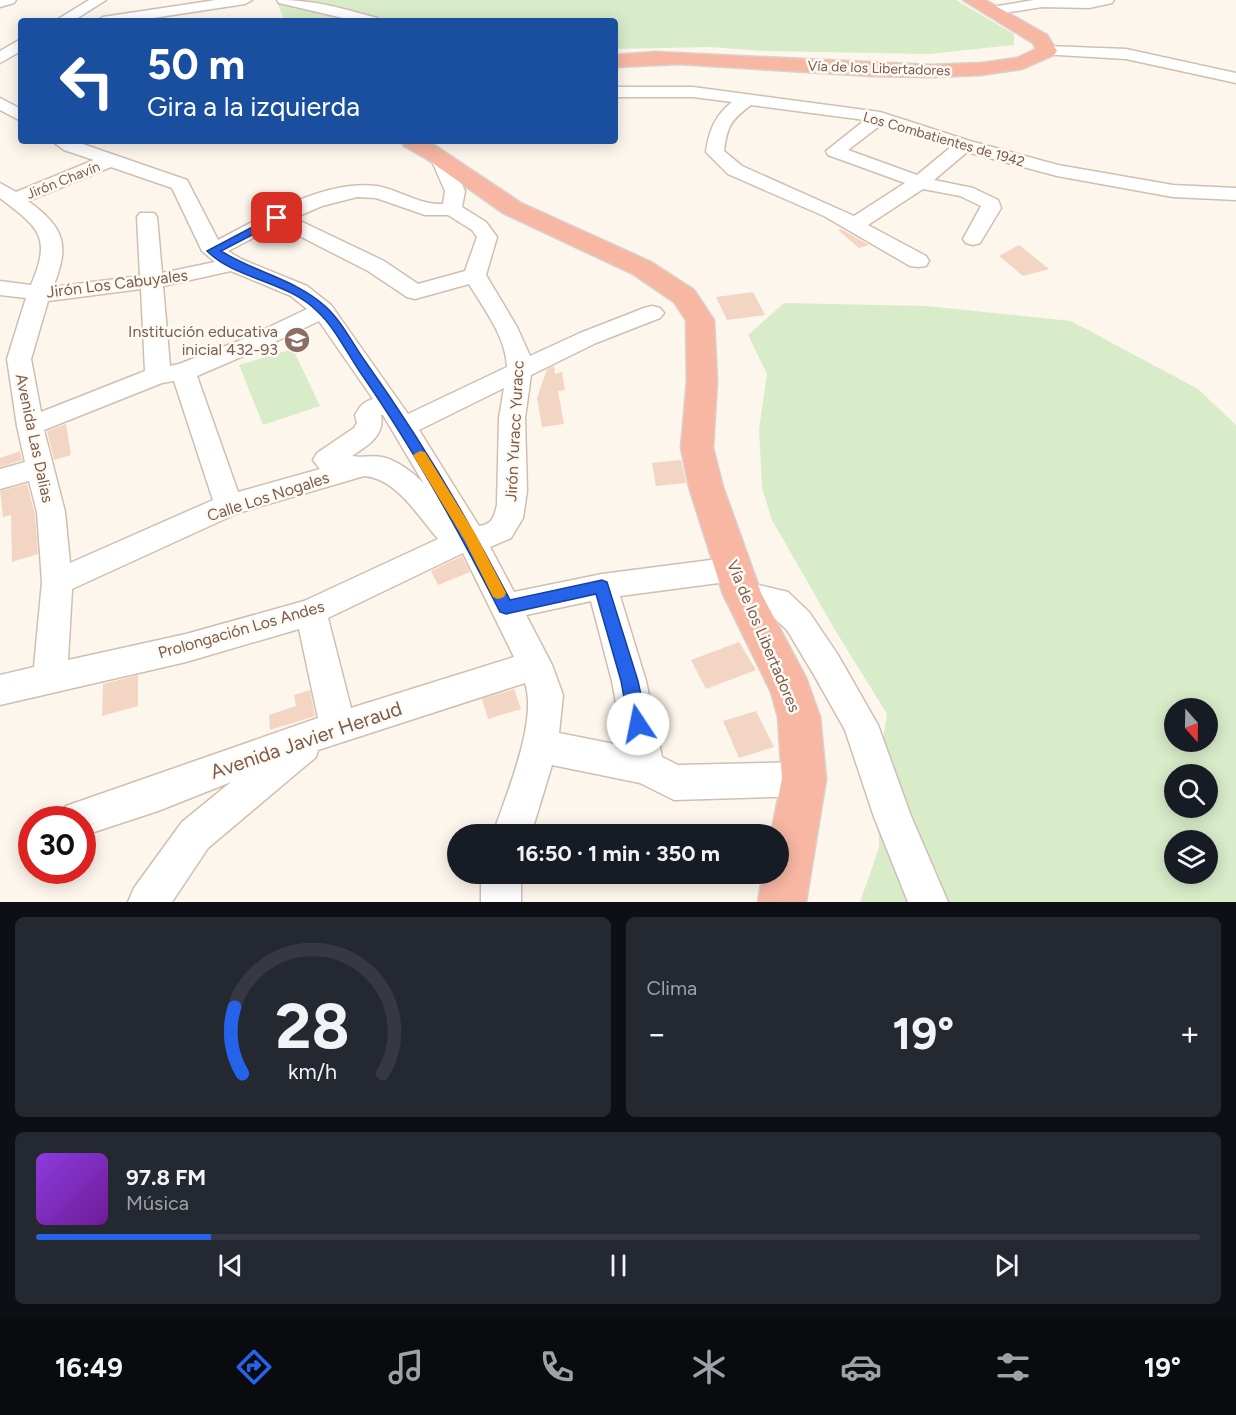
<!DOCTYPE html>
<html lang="es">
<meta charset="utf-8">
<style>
:root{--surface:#171b24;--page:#242831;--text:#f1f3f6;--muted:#9ea1a6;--line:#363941;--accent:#2563eb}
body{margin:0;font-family:Figtree,sans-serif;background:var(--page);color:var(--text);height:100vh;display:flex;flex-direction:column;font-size:22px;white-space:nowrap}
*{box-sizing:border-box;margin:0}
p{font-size:20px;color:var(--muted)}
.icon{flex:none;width:33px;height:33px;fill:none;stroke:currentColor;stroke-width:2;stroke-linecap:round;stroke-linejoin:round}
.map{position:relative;height:902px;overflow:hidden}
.side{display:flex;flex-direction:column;gap:15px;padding:15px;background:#0d0f14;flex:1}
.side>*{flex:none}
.guide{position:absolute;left:18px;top:18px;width:600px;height:126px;border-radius:6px;box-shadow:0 3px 15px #0003;background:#1a4fa0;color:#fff;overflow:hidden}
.needle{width:39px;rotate:160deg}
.buttons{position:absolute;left:1164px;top:698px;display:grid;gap:12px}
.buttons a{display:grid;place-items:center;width:54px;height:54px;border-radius:50%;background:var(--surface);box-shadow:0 3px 15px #0003;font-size:30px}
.speed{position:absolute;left:18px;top:806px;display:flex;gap:12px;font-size:30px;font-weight:700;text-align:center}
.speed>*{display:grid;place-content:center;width:78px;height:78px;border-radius:50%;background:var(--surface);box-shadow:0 3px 15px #0003;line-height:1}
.speed .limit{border:9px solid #d22;background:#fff;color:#111}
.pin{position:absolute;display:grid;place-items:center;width:51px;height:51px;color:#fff;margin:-26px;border-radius:12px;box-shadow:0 3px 9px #0006}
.me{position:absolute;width:66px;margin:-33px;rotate:349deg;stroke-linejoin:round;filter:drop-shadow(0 0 4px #0008)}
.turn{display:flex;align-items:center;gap:21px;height:126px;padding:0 30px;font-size:27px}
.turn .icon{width:78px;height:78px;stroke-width:2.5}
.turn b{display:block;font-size:42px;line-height:51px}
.big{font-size:45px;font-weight:700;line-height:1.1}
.side .card{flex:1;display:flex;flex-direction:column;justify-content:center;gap:9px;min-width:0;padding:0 21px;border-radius:9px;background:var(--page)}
.side .dial{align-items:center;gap:0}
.dial svg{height:156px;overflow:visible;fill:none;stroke:var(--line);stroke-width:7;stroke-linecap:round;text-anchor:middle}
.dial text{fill:var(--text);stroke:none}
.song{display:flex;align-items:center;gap:18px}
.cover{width:72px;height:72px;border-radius:9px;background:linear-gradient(135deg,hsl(270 70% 55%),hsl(280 70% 35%))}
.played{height:6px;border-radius:3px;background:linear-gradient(90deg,var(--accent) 15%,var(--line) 15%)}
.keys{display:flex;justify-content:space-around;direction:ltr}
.heat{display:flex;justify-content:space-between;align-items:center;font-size:33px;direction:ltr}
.side .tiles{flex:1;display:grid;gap:15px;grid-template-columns:1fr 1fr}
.card:last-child{grid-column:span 2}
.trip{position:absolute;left:447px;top:824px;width:342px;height:60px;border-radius:30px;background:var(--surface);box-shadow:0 3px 15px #0003;font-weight:700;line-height:60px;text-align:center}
.dock{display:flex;height:96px;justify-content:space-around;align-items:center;background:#090b0e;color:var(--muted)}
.dock .icon{width:42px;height:42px}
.dock .selected{color:var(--accent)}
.dock b{font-size:27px;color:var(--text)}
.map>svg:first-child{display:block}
.green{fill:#d8ecc9;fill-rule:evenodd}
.building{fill:#f3d5c3}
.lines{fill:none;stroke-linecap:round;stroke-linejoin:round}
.minor-casing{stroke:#d1beb0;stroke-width:3}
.highway-casing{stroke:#dad1cd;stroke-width:3}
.minor{fill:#fff;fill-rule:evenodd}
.highway{fill:#f7b7a3;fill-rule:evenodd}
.route{fill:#2563eb;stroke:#184099;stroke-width:1.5}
.slow{fill:#f59e0b}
.labels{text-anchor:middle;stroke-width:5;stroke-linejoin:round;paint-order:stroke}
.far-street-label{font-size:14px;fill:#7a5c4d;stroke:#fffaf3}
.street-label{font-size:16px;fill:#7a5c4d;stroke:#fffaf3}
.education-label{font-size:16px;fill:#785e54;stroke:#fffaf3;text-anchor:end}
.near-street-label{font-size:20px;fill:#7a5c4d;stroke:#fffaf3}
</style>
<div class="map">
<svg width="1236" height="902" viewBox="0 0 1236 902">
<rect width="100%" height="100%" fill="#fdf6ec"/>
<path class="green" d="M276,0H956L1014,34V45L929,54L764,51L711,47L615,49V21H285Z
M784,303L926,306L1071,321L1198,389L1236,425V902H860L879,848L878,773L887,714L835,630L772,520L762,488L759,429L767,374L748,335ZM1174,708H1208V741H1174ZM1174,774H1208V807H1174ZM1174,840H1208V873H1174Z
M293,349L320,406L263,425L239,365Z"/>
<path class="building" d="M841,229L869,245L859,248L838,230Z
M1019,245L1049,269L1023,276L999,256Z
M753,292L765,315L727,320L716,297Z
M554,366L555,374L562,372L565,390L558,391L564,424L542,427L537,398L547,369Z
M66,424L71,455L54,460L47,431Z
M20,451L22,460L0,467V458Z
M681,460L686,483L656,486L652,463Z
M27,484L35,514L38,554L12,562L11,515L3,517L0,491Z
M462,556L470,572L438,585L431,571Z
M739,642L756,670L706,689L691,660Z
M138,675V706L102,716L103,684Z
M514,689L521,709L488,719L482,699Z
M310,690L315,716L270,730L269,715L296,706L294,695Z
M756,711L774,747L739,758L723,721Z"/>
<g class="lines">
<g class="minor-casing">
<path id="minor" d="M0,0H16L14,3L0,7Z
M89,0H106L73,21H55Z
M216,0H252L245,4L133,21H96L103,17Z
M277,0C315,0 341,8 377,18L379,21H356L279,3Z
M1034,0H1114L1112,3L1089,8L1042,7L992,15L985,11L992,7Z
M21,39V51L0,63V51Z
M1047,46L1126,49L1236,73V83L1126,59L1041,54L1039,51Z
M615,87H693L880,112L970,141L1058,165L1173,185L1236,188V200L1173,197L1057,176L967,152L934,180L973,188L998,200L1001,208L980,243L973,245L966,243L963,239L981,206L960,196L923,189L868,225L926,256L929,261L926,266L918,267L910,266L824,216L728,174L706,152C709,130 715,116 732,102L693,97H615ZM751,105L865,120L826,151L828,155L905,183L854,216L742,166L724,151C727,126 731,120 751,105ZM882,124L951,147L917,175L848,150Z
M0,98L21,109V121L0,110Z
M52,141H74L187,180L218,240C262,217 325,179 377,186C400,190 419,205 443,204L445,191L431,159L433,155H447L465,191L462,207L486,222L497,237L486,275L517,327L530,356L580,333L644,308L652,306L660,308L664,313L660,318L596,343L531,375L525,418L527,491L523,518L511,538L490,547L514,592L602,574L734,557L745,560L749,569L745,578L734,581L620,596L646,681L662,757L678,765L804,762L817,767L822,779L817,791L804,796L674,800L640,783L552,765L531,834H493C506,795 538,721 525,683L318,750L316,757L208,848L172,902H128L134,888L182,822L231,782L158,811L82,836V819H60L66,806L318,718L299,629L186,662L0,705V675L34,667L42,582L37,512L29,481L0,489V469L25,462L17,426L7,359L26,298L0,295V281L31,285C52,236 39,228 0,198V183L16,192L94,160L64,150ZM111,167L172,188L202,251L215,262L162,273L157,217L154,213H140L137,217L140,276L53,287C70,245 65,228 28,201ZM357,197L376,198L425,215H448L472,230L477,237L465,271L418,284L384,261L294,218L322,206ZM278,225L368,271L407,297L415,299L469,284C484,309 506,337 507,367L408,414L331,305L307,286L241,259L228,251ZM231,271L291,296L307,309L246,338L179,364L170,366L163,286ZM141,289L145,371L41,412L31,359L48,301ZM319,321L373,399C363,402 360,406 355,415L357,423L354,428L317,453L313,460L320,469L238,492L197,376L262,348ZM174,381L213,500L70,563L65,512L44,430L162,383ZM504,388L499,418L497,505C494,518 492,524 479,526L419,430ZM381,415H383L424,484C414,473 397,460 382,457C372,455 362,458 352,456C367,446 385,436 381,415ZM364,476C396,478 418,516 438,539L304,601L186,634L68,660L72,589L238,513ZM463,553L514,657L351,708L328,618ZM591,601L612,681L624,746L559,733L563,695L552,665L526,615Z
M742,581L788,592L809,612L838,655L878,725L911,816L948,902H908L874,817L845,730L814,675L787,630L768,612L731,603L726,594L731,585Z
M481,873H521V902H481Z"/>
</g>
<g class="highway-casing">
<path id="highway" d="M963,0H985L1047,35L1057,51L1054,55L1022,69L981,75L930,77L873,76L679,64L615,67V55L655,52L930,65L981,63L1017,58L1036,49L1033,43Z
M401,141H428L521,203L651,262L694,290L714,320L717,381L713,448L723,487L761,593L806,678L820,717L826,779L806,902H758L763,873H778V834H771L782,779L778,717L771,692L723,594L689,487L681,448L687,381L686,320L674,302L633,274L503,213L427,159L404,146Z"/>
</g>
<use href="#minor" class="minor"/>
<use href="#highway" class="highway"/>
</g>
<path class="route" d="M277,214L281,215V220L221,251C254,272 295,279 325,306C341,320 353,344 365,361C419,437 467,517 510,600L602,580L607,582L638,681L647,724L644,730L638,732L632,730L629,724L621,681L596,594L506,614L500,612C458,529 413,448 360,372C347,353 335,328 318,312C288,281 236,280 207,251Z"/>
<path class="slow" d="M420,451L425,452L476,535L506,593L504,597L498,599L493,597L465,541L413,455Z"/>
<defs>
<g id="school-disc" transform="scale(1.35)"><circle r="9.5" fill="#8d6e63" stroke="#fffaf3"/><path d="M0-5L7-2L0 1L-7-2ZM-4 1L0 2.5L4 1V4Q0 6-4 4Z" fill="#fff"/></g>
</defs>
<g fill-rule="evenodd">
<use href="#school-disc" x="297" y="340"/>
</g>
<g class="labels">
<g class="far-street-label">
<text transform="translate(879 68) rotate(2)" y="5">Vía de los Libertadores</text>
<text transform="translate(944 139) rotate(16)" y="5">Los Combatientes de 1942</text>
<text transform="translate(63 180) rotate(-22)" y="5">Jirón Chavín</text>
</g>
<g class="street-label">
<text transform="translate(117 283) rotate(-7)" y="6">Jirón Los Cabuyales</text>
<text transform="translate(514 431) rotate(-87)" y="6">Jirón Yuracc Yuracc</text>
<text transform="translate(35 438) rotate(78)" y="6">Avenida Las Dalias</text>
<text transform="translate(268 496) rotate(-18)" y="6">Calle Los Nogales</text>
<text transform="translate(241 629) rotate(-16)" y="6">Prolongación Los Andes</text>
<text transform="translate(764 636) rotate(67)" y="6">Vía de los Libertadores</text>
</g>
<g class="education-label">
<text x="278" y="337">Institución educativa<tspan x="278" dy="18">inicial 432-93</tspan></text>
</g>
<g class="near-street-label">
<text transform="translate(306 740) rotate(-19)" y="7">Avenida Javier Heraud</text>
</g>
</g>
</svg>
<div class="buttons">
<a><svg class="needle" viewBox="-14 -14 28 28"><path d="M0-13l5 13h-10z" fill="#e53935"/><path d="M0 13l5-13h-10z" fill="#9ea1a6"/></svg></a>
<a><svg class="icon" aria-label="search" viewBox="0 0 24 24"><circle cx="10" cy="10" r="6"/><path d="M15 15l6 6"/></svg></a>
<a><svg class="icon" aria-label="layers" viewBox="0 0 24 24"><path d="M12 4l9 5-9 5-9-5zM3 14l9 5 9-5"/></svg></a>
</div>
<div class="speed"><div class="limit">30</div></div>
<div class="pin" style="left:277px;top:218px;background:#d93025"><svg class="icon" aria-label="arrive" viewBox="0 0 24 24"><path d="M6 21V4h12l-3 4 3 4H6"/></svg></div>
<svg class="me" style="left:638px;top:724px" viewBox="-20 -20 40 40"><circle r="19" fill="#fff"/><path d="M0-13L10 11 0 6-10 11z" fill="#2563eb"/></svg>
<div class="trip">16:50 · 1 min · 350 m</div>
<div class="guide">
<div class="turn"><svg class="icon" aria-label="left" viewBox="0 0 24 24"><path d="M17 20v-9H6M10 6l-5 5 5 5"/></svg><div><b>50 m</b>Gira a la izquierda</div></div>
</div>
</div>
<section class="side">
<div class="tiles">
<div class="card dial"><svg viewBox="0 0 100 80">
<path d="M14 69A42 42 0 1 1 86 69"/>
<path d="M14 69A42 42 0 0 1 10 35" stroke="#2563eb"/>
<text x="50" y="56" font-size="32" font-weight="700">28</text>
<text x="50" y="72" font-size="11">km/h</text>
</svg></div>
<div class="card"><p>Clima</p>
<div class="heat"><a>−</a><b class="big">19°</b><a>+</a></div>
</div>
<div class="card">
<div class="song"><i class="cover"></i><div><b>97.8 FM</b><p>Música</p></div></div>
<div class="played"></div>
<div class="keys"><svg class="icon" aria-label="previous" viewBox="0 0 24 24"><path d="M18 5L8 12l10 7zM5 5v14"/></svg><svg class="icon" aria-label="pause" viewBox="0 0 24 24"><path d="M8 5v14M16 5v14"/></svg><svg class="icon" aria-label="next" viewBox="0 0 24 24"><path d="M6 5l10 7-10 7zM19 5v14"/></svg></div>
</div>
</div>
</section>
<nav class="dock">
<b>16:49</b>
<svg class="icon selected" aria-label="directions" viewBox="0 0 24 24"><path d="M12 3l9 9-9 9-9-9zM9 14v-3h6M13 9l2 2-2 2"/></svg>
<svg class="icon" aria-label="music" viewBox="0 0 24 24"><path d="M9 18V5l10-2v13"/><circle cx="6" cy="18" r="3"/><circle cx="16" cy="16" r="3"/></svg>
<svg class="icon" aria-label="phone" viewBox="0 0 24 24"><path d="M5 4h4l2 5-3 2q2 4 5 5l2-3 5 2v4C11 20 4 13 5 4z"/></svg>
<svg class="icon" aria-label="climate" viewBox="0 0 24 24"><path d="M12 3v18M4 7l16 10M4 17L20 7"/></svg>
<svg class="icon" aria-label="car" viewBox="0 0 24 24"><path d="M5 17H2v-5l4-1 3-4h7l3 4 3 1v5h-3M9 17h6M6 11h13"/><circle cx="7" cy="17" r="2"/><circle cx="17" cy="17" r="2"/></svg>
<svg class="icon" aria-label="filters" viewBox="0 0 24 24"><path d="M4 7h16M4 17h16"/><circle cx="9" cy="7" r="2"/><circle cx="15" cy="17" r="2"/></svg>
<b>19°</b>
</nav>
